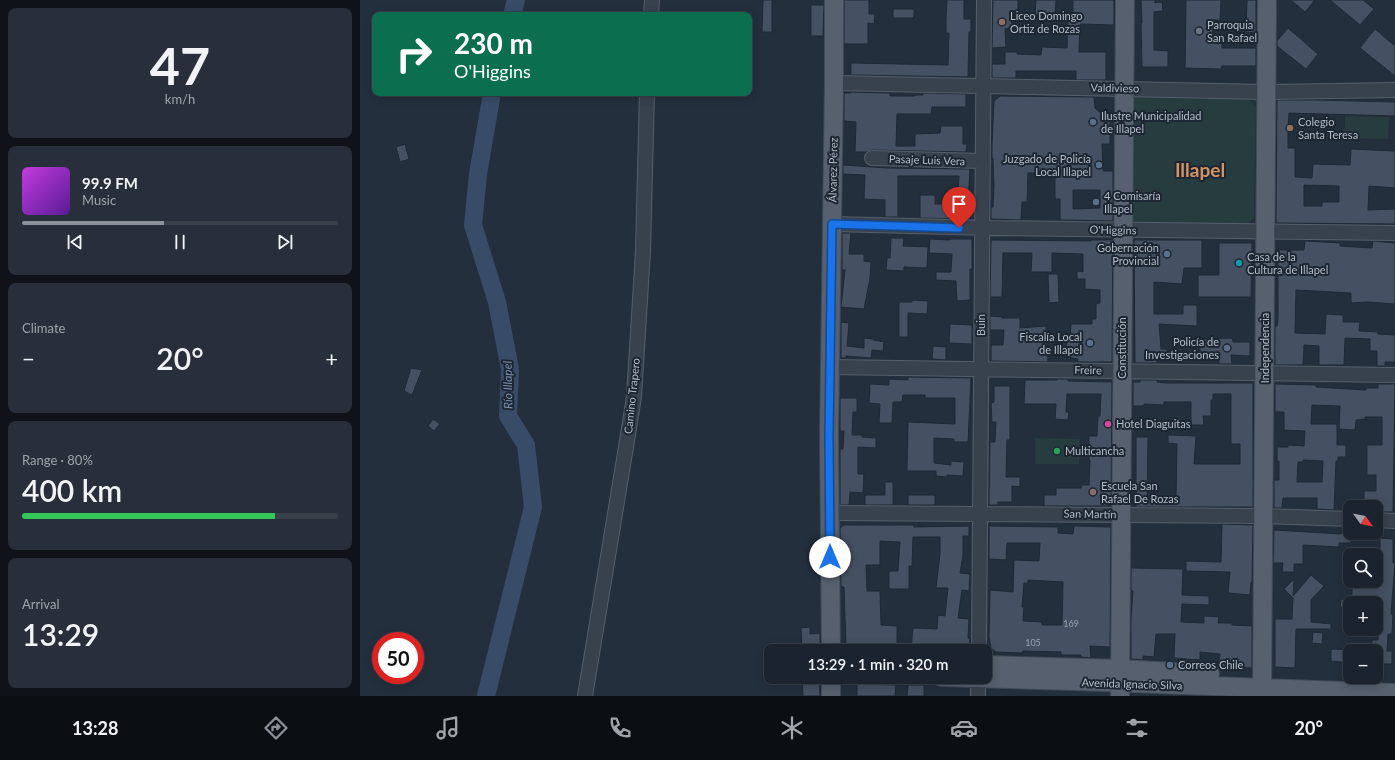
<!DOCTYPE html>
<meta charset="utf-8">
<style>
:root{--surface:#1b232e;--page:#282f3a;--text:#f1f3f6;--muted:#a0a4aa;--line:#39404a;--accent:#8c9099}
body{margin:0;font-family:Lato,sans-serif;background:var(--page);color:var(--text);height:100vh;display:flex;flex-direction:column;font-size:15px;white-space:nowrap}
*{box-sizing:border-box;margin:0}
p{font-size:13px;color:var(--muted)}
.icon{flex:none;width:22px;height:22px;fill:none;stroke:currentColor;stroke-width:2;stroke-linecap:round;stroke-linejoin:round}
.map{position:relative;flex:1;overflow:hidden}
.side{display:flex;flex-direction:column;gap:8px;padding:8px;background:#0f1319;width:360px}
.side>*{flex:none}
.top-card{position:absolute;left:12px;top:12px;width:380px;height:84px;border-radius:8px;box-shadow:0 2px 10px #0003,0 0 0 1px var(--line);background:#0b6e4f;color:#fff;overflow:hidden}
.needle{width:26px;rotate:123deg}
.controls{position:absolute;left:983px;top:500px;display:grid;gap:8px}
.controls a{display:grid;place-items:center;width:40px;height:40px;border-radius:8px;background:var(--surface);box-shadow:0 2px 10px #0003,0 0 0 1px var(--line);font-size:20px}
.speed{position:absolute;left:12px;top:632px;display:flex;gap:8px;font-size:20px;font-weight:700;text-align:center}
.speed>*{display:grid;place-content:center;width:52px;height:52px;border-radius:50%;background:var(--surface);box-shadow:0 2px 10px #0003,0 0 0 1px var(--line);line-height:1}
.speed .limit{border:6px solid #d22;background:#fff;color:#111}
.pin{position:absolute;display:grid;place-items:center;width:34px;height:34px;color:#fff;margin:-41px -17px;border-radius:50% 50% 50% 0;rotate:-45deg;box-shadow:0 0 4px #0007}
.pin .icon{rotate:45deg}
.me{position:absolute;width:44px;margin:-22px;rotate:0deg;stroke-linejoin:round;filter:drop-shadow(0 0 3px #0008)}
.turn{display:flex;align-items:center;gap:14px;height:84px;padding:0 16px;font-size:18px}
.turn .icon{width:52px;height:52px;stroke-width:2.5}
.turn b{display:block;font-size:28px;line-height:34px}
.big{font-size:30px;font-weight:600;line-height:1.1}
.side .card{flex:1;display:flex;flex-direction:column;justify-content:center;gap:6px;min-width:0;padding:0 14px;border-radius:8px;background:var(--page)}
.side .dial{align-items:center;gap:0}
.dial b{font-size:52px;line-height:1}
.song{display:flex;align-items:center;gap:12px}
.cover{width:48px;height:48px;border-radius:6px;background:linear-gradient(135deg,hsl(290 70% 55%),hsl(270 70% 35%))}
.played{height:4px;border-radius:2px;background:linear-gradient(90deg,var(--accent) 45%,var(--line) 45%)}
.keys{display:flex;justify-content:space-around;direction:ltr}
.heat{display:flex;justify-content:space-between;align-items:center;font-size:22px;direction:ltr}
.charge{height:6px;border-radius:3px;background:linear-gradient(90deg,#34c759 80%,var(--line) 0)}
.trip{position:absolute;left:404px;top:644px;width:228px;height:40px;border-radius:8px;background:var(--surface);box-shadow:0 2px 10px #0003,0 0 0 1px var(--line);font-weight:600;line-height:40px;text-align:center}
.dock{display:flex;height:64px;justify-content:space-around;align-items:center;background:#0b0e12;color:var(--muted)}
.dock .icon{width:28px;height:28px}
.dock .on{color:var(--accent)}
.dock b{font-size:18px;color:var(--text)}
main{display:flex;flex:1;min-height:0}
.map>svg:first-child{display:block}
.green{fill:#263c3f}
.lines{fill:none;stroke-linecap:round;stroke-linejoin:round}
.river{stroke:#394c67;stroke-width:18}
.building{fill:#455162;stroke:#1f2835;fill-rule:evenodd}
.minor-casing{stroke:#565f6c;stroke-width:16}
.major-casing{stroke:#414a57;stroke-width:20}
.minor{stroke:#38414e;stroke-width:14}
.major{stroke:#56606e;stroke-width:18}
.route-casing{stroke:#114b97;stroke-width:10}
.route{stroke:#1a73e8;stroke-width:7}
.education-dot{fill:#8d6e63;stroke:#1d2633;stroke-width:1.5}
.worship-dot{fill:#6b7280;stroke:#1d2633;stroke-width:1.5}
.service-dot{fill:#5c6f8a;stroke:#1d2633;stroke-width:1.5}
.culture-dot{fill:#0f9aa8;stroke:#1d2633;stroke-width:1.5}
.hotel-dot{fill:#d1479c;stroke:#1d2633;stroke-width:1.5}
.leisure-dot{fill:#2e9e5b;stroke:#1d2633;stroke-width:1.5}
.labels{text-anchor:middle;stroke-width:4;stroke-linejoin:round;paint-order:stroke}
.number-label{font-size:9px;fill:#98a1af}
.poi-label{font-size:11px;fill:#b4bcc9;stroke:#1d2633;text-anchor:start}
.street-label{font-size:11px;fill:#b4bcc9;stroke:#1d2633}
.water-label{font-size:12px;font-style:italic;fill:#7c92b1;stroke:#1d2633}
.town-label{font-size:19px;font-weight:bold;fill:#d59563;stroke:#1d2633}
</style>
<main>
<section class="side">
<div class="card dial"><b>47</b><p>km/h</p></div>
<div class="card">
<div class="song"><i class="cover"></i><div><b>99.9 FM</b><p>Music</p></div></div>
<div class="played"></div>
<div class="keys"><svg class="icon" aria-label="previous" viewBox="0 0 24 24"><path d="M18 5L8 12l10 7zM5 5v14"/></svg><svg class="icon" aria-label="pause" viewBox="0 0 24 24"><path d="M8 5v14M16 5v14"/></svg><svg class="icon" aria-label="next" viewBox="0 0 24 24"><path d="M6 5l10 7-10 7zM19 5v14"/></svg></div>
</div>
<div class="card"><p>Climate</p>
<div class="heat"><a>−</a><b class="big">20°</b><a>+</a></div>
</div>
<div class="card"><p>Range · 80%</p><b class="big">400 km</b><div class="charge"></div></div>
<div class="card"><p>Arrival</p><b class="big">13:29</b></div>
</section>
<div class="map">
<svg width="1035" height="696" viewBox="0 0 1035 696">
<rect width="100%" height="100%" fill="#242f3e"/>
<path class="green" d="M775,97H886L896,107L894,218L887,224H779L769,216V107Z
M985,116L1029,117L1028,139L985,138Z
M675,438L720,439L719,464H675Z"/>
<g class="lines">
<path class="river" d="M152,15L156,0
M126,696L173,507L166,445L148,416L150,369L137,302L113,225L118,174L132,93"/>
</g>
<path class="building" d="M403,0H412V32H402Z
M484,0H509V14H515L514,24L508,23V44H484Z
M587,0H604V19H611V32H609L608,77L491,75V63L588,65L589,33H586V19Z
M633,0H658V11H652V28L645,29L646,47L632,48Z
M676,0H696L695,16L675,15Z
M713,0H754V25L720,24L719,52H746V80H716V71H656V78H632V64H645V52H657V54L681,55L682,47L707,48L708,17H713Z
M781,0H795V3L802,2L803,11L794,12V50L808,51V67H782L781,23H782Z
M826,0H861L860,20H853L852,42H862V48H896V66H862L861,69L825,68Z
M887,0H896V33L886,32Z
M931,0H955L945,12Z
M970,0H1003L1014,9L1000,25Z
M451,5H464L463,36H451Z
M533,9H554V18H533Z
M928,28L958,54L946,69L917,46V41Z
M1015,29L1035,46V76L1000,48Z
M491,92L530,93V96H555L556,95H563V93L606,94V107H572L571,114H537L536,146H555V134L580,133L581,126H603V144H607L606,152L512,150L506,152H495L496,122L484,121V93H491Z
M640,96L734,97L735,108L744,116H750V144H742L743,171H753V221L700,220V199H695V173H668L667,202H662L661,220L631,219V207H633L634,186L633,158H632V145L634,101ZM713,190H740V208L713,209Z
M917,100H956L1035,102V116L929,113L928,130V148H935V177L952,178L953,164L990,165L991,149L1035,151V188L1009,186L1008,210L1035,209V224L916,223ZM944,185L979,186V202H962V206H944Z
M45,144L49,159L40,162L36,147Z
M483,165L527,168L610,169L608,205H606L605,219L560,218V195H575V204H583V206H597L599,176H538V217H525V200L504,199L505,175L483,174Z
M482,233H491L489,254H504V261L511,262L510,278L504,309L481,307L485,270H482Z
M531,238H544L543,246L568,247L567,268L544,267V271L526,270L527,258H530Z
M570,239L590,240V239H612V269H610V300L597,301L596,281L576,280V272H591L592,254L569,253Z
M631,240L731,241V240H753L752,362H718V359L706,357L707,339H710L711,324H732V319H736V304L740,303V290L725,289V279H717V271L723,272V254L692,253V272H671L672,253H643L642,297H630Z
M774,240H842V268H824L822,284L794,282V314H823V305H837V326L799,324L801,349H807V359H797V363H775Z
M945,241L980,243V246L1012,248L1013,241L1035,243V304L1007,302L991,303V293L936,290L935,333L965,334L966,314L983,315V322H1000L999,331L1018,332V334L1035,335V362H1025V366H1017V351H1010V339L985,338L984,365H959V346L944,345L943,365H915V326H917L918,318V250H944Z
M859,243H892L891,297H838V275H859Z
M688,274H698L699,302L689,303Z
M552,300L568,301L567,314L548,313V337H539V302H552Z
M630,316L642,317V318H660V328L686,326L688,362L631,361V345H643L644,330H630Z
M481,322L489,323L487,346L504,348V338L513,339V340L524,342L523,351L512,350L511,358L486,356V358H481Z
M590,324L612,325V344L589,343Z
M872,338L873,342H890V356L871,355L872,364H859V355L840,354V339Z
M573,346L586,347V360L572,359Z
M51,368L62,370L52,395L44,391Z
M548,377L611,378L608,442H594V439L574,438V463L591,465V461L604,462L603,476L587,475V477L576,476V471H547L548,422L595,424V398H565V395H543L542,402H533L532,423H519L520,404L509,403L510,384L529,385V379L548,380Z
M697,379H708V381L752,382L751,504L748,506H684V495H696V488H721L722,485H729L730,460H729V436H737L738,416H740L741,394H707L706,412H709L708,420L695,419L696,404H664L665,380H697Z
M780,380H797V382L805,383H893V507H776V437H788L787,500H816L817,444L808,443V435L836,436L834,464H880V444H871V394H853V400H851V416H843L844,425H831V402H804V405L784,404V406H773V382H780Z
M915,384L956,385V387L1006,390L1005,388H1018V384H1035L1033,512H1016V507H1004V491H1016V475H1007V445H1022V417H1005V419L996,420L995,430L979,429L980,406L952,405L951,424H977V445H986V457H978V461H976L974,510L957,509V498H923L922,508H914V480H919V461H917V447H928V445L944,446L945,431L924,430V412H915ZM943,460L963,461L962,482H937L938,462H943Z
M634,386H650V440H647L646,477H660V487L652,486V502H638V505H629L630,442H635L636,422H632L631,403L634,402Z
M480,398H497V412H493L492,435H502V437L516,438V448L498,447V474H504L503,493L490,492L489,505H480V449H483L484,431H480Z
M73,419L80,424L74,431L68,426Z
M525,482H533V505H505V495H525Z
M548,495H575V505H548Z
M862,524L893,525L892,582H891L890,595L868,593L870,572L826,571V561L861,562Z
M484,525H554V527L609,526V536H603V555L600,573L610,574L609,591L602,590L598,618L609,619L608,638H610L609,651L551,650L553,628L577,629L578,615L585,616L588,588H576L580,554V537H553L552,566H549V589H529V571H538L540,542L520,541V565H506L507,591H520L521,625L537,626V651H523V646L486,647L484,587H481L480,528Z
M629,526L698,527V533L713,534L714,526L751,527L750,647L730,646L731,658L721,657V655H701V652L663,651L662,653L636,652L631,648L629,637L630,590L653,592L654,560L679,561L680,543H647L646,560L629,559ZM668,580L703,582L702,625H682V622L663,621L664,607H662L664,583H668Z
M914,530L981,534V533H991V543H979V547L943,545V564H934V572H922L923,563H913Z
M1020,538L1033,539V563H1035L1031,614H1033L1032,634H1028L1027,651H1032V664H1016V651H1011L1012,640H1018L1019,623H1016V603H991L993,581H1016V563L1020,564Z
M771,568L823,569L822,595L849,596V605L822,604L821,622L844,623V616L859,617L858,623H872V625L892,626V668L858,666L860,654L840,652V660L814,658L815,634H796L794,657L783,656V660L771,659V619L773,591H771Z
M951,575L964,586L951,600V622L971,624V629H936L935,668L915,667V619H932L933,598L924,589L934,579L933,596Z
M981,599L990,600V608L980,607Z
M450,627V634L460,633V651H442L441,628Z
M953,632L963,633L962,644L952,643Z
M971,649L990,650V663L971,661Z
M442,677H459L460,696H443Z
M497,684L536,685L535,696H497Z
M548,685H564V696H547Z"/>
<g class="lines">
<g class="minor-casing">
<path id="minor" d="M291,15L292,0
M474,83L906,92L1035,90
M512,158L623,161
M472,224L630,228L1035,233
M470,367L1035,375
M470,513L904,516L990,519
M1016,520L1035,521
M619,651L624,0
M225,696L266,447L274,397L283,251L287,93
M618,696V677"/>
</g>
<g class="major-casing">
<path id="major" d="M471,651L469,436L474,83V0
M625,665L760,669L850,674
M471,677V696
M581,677L746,682L1035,693
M760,696L765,0
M902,696L907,0"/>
</g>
<use href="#minor" class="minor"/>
<use href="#major" class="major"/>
</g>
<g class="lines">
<g class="route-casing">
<path id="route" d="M470,557L469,436L472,224L599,228"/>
</g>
<use href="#route" class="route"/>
</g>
<g class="education-dot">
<circle cx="642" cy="22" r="4"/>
<circle cx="930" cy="128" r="4"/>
<circle cx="733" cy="492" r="4"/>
</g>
<circle class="worship-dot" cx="839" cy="31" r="4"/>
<g class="service-dot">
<circle cx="733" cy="122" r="4"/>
<circle cx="739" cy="165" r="4"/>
<circle cx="736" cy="202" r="4"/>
<circle cx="807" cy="254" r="4"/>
<circle cx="730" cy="343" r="4"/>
<circle cx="867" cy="348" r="4"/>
<circle cx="810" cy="665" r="4"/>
</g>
<circle class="culture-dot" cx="879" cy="263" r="4"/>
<circle class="hotel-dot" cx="748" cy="424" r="4"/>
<circle class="leisure-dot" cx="697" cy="451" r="4"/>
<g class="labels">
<g class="number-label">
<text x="711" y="627">169</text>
<text x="673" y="646">105</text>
</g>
<g class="poi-label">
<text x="650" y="20">Liceo Domingo<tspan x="650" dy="13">Ortiz de Rozas</tspan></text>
<text x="847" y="29">Parroquia<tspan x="847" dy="13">San Rafael</tspan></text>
<text x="741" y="120">Ilustre Municipalidad<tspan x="741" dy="13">de Illapel</tspan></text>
<text x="938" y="126">Colegio<tspan x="938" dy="13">Santa Teresa</tspan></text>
<text x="731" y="163" text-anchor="end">Juzgado de Policía<tspan x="731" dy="13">Local Illapel</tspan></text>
<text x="744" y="200">4 Comisaría<tspan x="744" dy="13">Illapel</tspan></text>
<text x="799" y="252" text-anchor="end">Gobernación<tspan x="799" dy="13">Provincial</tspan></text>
<text x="887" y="261">Casa de la<tspan x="887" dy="13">Cultura de Illapel</tspan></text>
<text x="722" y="341" text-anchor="end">Fiscalía Local<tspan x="722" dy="13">de Illapel</tspan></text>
<text x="859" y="346" text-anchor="end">Policía de<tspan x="859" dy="13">Investigaciones</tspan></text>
<text x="756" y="428">Hotel Diaguitas</text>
<text x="705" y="455">Multicancha</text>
<text x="741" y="490">Escuela San<tspan x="741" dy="13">Rafael De Rozas</tspan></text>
<text x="818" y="669">Correos Chile</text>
</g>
<g class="street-label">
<text transform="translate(755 88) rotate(1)" y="4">Valdivieso</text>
<text transform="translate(567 160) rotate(2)" y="4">Pasaje Luis Vera</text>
<text transform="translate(473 170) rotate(-89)" y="4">Álvarez Pérez</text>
<text transform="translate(753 230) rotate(1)" y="4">O'Higgins</text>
<text transform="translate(621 325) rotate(-90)" y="4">Buin</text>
<text transform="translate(762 348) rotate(-90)" y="4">Constitución</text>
<text transform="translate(905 348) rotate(-90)" y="4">Independencia</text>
<text transform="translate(728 370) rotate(1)" y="4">Freire</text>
<text transform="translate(272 396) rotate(-84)" y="4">Camino Trapero</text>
<text transform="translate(730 514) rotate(1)" y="4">San Martín</text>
<text transform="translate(772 684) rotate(2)" y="4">Avenida Ignacio Silva</text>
</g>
<g class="water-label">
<text transform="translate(148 385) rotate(-91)" y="4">Río Illapel</text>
</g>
<g class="town-label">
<text x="840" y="177">Illapel</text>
</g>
</g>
</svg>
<div class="controls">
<a><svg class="needle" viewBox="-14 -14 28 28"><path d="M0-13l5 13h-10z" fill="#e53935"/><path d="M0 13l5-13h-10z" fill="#a0a4aa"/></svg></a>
<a><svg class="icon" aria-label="search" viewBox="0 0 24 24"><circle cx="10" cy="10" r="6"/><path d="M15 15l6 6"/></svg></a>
<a>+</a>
<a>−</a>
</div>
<div class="speed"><div class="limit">50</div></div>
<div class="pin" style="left:599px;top:228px;background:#d93025"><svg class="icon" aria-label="arrive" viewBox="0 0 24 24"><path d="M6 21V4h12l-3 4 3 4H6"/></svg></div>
<svg class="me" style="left:470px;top:557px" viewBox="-20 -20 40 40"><circle r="19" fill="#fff"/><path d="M0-13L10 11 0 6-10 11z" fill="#1a73e8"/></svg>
<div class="trip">13:29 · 1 min · 320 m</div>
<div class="top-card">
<div class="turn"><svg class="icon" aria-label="right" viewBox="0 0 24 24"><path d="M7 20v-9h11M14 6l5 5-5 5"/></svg><div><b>230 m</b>O'Higgins</div></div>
</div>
</div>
</main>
<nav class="dock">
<b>13:28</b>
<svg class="icon on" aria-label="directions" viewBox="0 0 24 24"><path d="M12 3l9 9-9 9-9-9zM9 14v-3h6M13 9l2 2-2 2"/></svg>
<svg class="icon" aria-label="music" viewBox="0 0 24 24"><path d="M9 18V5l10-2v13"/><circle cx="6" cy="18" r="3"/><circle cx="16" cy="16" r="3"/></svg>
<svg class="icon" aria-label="phone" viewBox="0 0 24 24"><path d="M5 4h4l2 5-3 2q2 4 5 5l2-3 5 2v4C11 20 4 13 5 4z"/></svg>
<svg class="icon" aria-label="climate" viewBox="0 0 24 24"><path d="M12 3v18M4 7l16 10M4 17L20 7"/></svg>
<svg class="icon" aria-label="car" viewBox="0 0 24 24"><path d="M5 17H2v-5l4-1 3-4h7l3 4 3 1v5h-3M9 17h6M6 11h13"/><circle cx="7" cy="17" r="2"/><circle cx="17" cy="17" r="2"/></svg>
<svg class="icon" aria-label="filters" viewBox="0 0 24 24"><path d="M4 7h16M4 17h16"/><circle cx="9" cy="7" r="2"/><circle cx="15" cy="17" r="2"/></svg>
<b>20°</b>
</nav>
